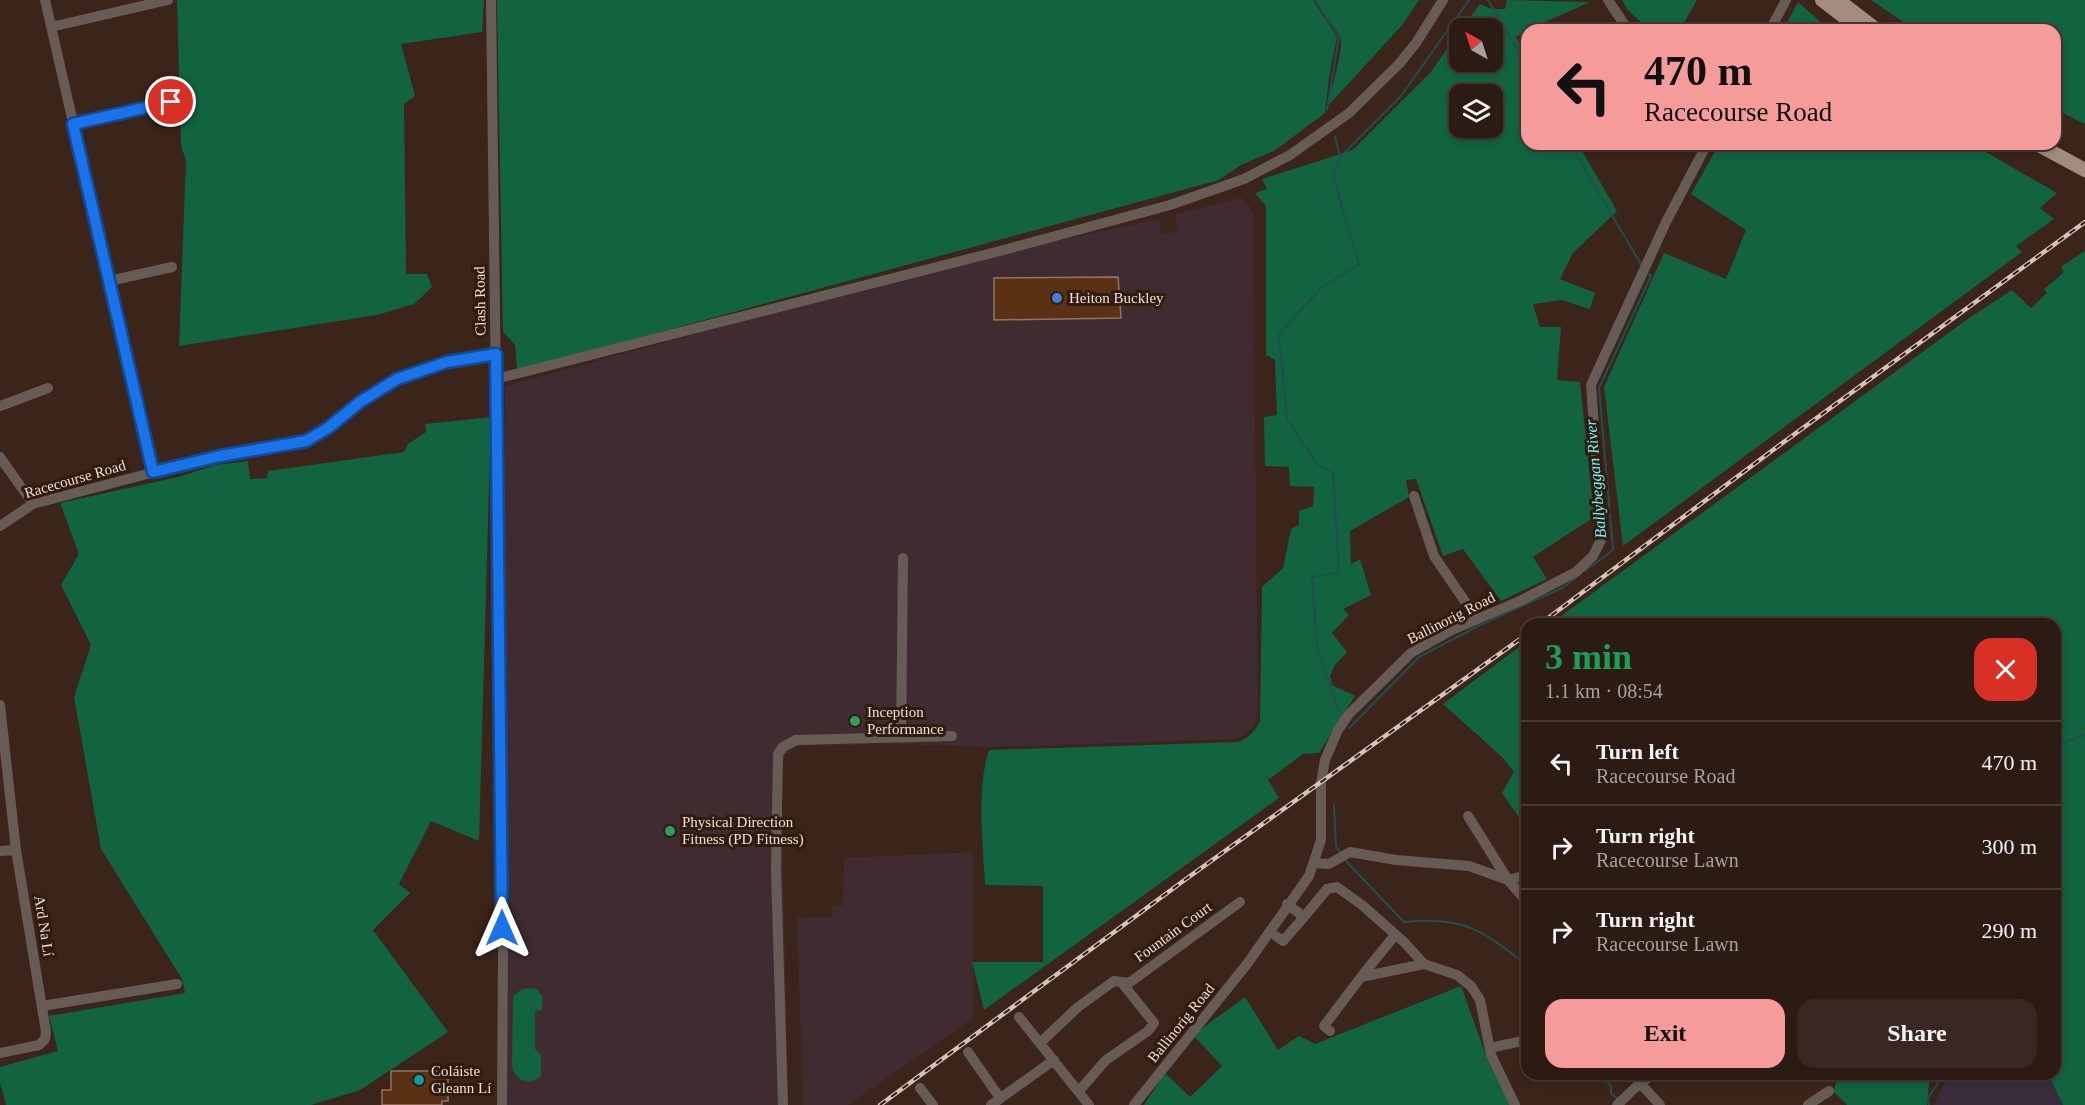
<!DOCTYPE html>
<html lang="en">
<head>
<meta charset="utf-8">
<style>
  body { margin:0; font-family:Georgia,serif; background:#382821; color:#f1f3f6; height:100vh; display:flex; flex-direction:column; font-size:22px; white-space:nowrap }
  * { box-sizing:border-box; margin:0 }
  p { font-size:20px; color:#a6a1a0 }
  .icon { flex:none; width:33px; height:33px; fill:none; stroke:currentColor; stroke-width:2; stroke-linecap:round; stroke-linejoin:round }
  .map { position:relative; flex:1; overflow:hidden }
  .sheet { position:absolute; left:1521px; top:618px; width:540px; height:462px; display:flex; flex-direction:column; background:#2c1b13; border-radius:18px; box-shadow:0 3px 9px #0003,0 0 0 2px #483933 }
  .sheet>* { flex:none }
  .banner { position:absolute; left:1521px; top:24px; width:540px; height:126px; border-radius:18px; box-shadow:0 3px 9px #0003,0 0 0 2px #483933; background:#f59b99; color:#111; overflow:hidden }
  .needle { width:39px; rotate:321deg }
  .controls { position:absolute; left:1449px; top:18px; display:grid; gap:12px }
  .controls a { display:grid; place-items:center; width:54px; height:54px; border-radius:12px; background:#2c1b13; box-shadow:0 3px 9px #0003,0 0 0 2px #483933; font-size:30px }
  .pin { position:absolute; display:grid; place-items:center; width:51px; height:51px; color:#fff; margin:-26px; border:3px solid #fff; border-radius:50%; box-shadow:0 2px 6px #0007 }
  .me { position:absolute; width:66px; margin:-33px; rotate:0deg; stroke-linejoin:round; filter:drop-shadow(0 0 4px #0008) }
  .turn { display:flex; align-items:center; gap:21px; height:126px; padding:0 24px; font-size:27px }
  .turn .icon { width:78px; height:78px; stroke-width:2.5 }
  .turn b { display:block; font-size:42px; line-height:51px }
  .round { display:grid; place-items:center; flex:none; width:63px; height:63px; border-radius:18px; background:#382821 }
  .overview { display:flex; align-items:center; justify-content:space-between; height:102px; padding:0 24px }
  h1 { font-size:36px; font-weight:600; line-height:45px; color:#1e9e55 }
  .action { display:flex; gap:12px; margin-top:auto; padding:12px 24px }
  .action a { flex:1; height:69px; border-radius:18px; background:#f59b99; color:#111; font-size:24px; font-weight:600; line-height:69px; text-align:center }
  .action a+a { background:#382821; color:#f1f3f6 }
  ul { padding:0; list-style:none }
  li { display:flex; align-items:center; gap:18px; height:84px; padding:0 24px; border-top:2px solid #483933 }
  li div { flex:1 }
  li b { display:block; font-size:22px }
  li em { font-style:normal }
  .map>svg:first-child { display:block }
  .commercial { fill:#3a2d3b }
  .industrial { fill:#402c30 }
  .green { fill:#126340; fill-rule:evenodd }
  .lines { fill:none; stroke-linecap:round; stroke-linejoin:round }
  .stream { stroke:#224e51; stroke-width:2 }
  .building { fill:#5a3213; stroke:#8f7564; stroke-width:1.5 }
  .minor { stroke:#675c55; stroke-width:10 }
  .major { stroke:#a48d7f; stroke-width:14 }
  .rail-casing { stroke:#d3c3bb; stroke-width:4.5 }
  .rail { stroke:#311b0f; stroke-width:2; stroke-dasharray:7; stroke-linecap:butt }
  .route-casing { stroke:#114b97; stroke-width:15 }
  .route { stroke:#1a73e8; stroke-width:10 }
  .shop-dot { fill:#3f7fe0; stroke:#311b0f; stroke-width:2 }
  .leisure-dot { fill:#2e9e5b; stroke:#311b0f; stroke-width:2 }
  .culture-dot { fill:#0f9aa8; stroke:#311b0f; stroke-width:2 }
  .labels { text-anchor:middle; stroke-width:6; stroke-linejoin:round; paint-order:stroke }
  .poi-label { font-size:15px; fill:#eedfd7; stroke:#311b0f; text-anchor:start }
  .street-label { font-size:15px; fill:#eedfd7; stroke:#311b0f }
  .water-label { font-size:16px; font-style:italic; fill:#6bf8ff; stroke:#311b0f }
</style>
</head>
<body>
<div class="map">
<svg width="2085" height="1105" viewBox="0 0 2085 1105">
  <rect width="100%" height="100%" fill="#3b2419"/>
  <path class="commercial" d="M1948 1074H2048L2063 1105H1934Z"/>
  <path class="industrial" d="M1241 198 1250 207 1253 215 1258 717 1254 727 1236 739 991 747 893 744 797 746 785 756 781 770 788 1105H505V386L941 267 1008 251 1159 219 1161 234 1177 232 1176 214Z
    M973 852V1018L848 1105H803L797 918 832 917V906H843L844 858Z"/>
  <path class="green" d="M177 0H484L482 32 401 44 415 96 404 104 406 274H427L432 287 414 304 377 315 179 346 186 160 181 146Z
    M497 0H1313L1337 37 1329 77 1325 113 1274 151 1241 165 1219 180 517 371 515 345 503 332Z
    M1316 0H1419L1403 24 1327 107C1330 93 1345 46 1340 36 1333 23 1322 14 1316 0Z
    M1507 0 1590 2 1527 30 1516 37 1527 56V144H1578L1617 211 1573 253 1560 279 1595 293 1590 309 1562 300 1533 304 1540 327H1561L1557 380 1580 382 1594 517 1533 557 1547 579 1501 601 1463 549 1443 556 1416 479 1406 480 1409 497 1350 531 1351 564 1360 559 1371 595 1343 609 1349 615 1332 633 1347 652 1335 665 1330 676 1332 685 1355 696 1319 753 1303 754 1268 780 1279 798 984 1010 972 962H1043V886L985 885C983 844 976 790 989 750L1238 742C1249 738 1255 731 1260 721L1262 587 1283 568 1291 529 1299 525V511L1313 506 1314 487 1290 486 1289 467 1265 466 1264 417 1277 415 1275 360 1266 355V206L1255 193 1267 189 1262 179 1353 150 1430 73 1459 32 1460 62H1492V28H1462L1480 4 1491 9H1505ZM1460 94H1492V128H1460Z
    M1622 0H1697L1680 30H1649L1628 10Z
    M1871 0H2085V124L2055 109V30H1915Z
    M1798 2 1830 30H1783Z
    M1719 144H1972L2057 193 2040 208 2054 219 2016 246 2022 252 1623 546 1604 387 1664 253 1726 279 1746 230 1691 194Z
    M2085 251V1105H2063L2048 1074H2055V624H1550L1969 318 2012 290 2031 308 2047 293 2044 289 2063 273 2062 266Z
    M491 417 479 841 431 821 399 884 410 893 373 930 448 1032 360 1090 311 1105H6L0 1083V1067L58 1051 49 1016 185 993 182 979 101 849 74 697 91 645 61 585 79 554 60 503 178 477 216 465 248 461 250 479 267 478 268 471 404 452 408 444 426 432 425 424Z
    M1527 641V829L1502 793 1514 772 1502 757 1443 704Z
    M1461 986 1488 1061 1510 1105H1144L1165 1073 1190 1097 1222 1066 1193 1035 1245 997 1278 1050 1299 1036 1315 1044Z
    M532 988 537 989 543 997 542 1010 535 1011V1049L541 1055V1076C529 1086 517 1082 512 1067L513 996 522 989Z
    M1837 1074H1935L1929 1083 1927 1105H1847L1834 1092Z"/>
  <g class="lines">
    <path class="stream" d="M1315 0 1339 37 1327 109
      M1488 0 1527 67
      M1335 137 1340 157 1333 176 1359 265 1322 287 1279 334 1287 419 1317 464 1333 473 1339 573 1312 577 1317 647 1339 711
      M1570 144 1642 266
      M1340 157 1401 96 1469 0
      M1585 571 1613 550 1599 388 1651 276 1649 274
      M1349 728 1419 657 1480 625 1562 588 1576 578
      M2055 749 2057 745 2085 735
      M2055 790V796
      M1334 805 1336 846 1341 854
      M1344 859 1404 922C1465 916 1481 930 1527 965
      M1601 1074 1611 1086V1093L1619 1100
      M1929 1105 1928 1098 1944 1074"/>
  </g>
  <path class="building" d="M1118 277 1121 318 994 320V278Z
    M391 1071H448V1101H442V1105H382V1090H391Z"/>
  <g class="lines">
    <path class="minor" d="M45 0 153 472
      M491 0 503 945 502 1105
      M1608 0 1628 30
      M51 27 168 0
      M1770 30 1786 0
      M73 124 171 102
      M109 281 172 267
      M496 379 996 252 1170 205 1244 179 1290 155 1349 113 1399 64 1416 43 1443 0
      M0 406 48 388
      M0 457 33 504
      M1414 496 1434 556 1477 619
      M0 526 33 504 189 463 306 441 328 428 360 402 397 379 447 362 496 354
      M0 705 16 850 46 1032 45 1039 39 1045 0 1053
      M901 738 903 558
      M1468 816 1508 880 1527 902
      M0 851 16 850
      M1314 863 1329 864 1350 852 1396 860 1469 866 1508 880 1527 875
      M1287 904 1304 917 1327 889 1337 887 1362 905 1404 942 1424 964 1457 975 1471 986 1480 1000 1491 1055 1515 1105
      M1276 936 1283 941 1304 917
      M1361 977 1395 935
      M42 1006 177 984
      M1019 1017 1089 1105
      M1330 1031 1324 1026 1361 977 1424 964
      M1040 1043 1078 1007 1114 981 1129 983 1240 902
      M1490 1048 1527 1040
      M968 1052 1000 1098
      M1632 1074 1660 1105
      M920 1088 933 1105
      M1079 1091 1106 1060 1148 1031 1154 1023 1122 983
      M783 1105 776 870 778 754 783 747 796 740 952 736
      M991 1105 1054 1060
      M1134 1105 1247 964 1309 876 1321 840V783L1325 760 1338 730 1349 714 1411 653 1452 630 1522 600 1576 572 1593 556 1602 538 1591 385 1666 222 1707 144
      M1617 1105 1639 1084 1654 1074
      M1808 1105 1829 1091"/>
    <path class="major" d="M1822 0 1861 30
      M1838 0 1877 30
      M2037 144 2085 170"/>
    <defs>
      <path id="rail" d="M1540 624 1777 447 2085 222
        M880 1105 1186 879 1527 634"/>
    </defs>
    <use href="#rail" class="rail-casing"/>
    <use href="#rail" class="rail"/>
  </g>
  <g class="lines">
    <defs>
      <path id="route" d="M171 102 73 124 153 472 220 456 306 441 328 428 360 402 397 379 447 362 496 354 502 928"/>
    </defs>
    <use href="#route" class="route-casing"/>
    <use href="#route" class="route"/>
  </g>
  <circle class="shop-dot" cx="1057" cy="298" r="6"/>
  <g class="leisure-dot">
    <circle cx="855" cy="721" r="6"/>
    <circle cx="670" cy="831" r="6"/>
  </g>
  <circle class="culture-dot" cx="419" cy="1080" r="6"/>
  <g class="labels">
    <g class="poi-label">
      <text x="1069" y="303">Heiton Buckley</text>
      <text x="867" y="717">Inception<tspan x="867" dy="17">Performance</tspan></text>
      <text x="682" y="827">Physical Direction<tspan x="682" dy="17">Fitness (PD Fitness)</tspan></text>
      <text x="431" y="1076">Coláiste<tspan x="431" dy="17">Gleann Lí</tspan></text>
    </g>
    <g class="street-label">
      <text transform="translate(480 301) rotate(-91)" y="5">Clash Road</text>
      <text transform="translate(75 479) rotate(-16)" y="5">Racecourse Road</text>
      <text transform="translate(1451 618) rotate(-27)" y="5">Ballinorig Road</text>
      <text transform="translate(44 926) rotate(81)" y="5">Ard Na Lí</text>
      <text transform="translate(1173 932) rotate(-36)" y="5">Fountain Court</text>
      <text transform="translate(1181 1023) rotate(-51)" y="5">Ballinorig Road</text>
    </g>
    <g class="water-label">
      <text transform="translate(1595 479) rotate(-95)" y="6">Ballybeggan River</text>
    </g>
  </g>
</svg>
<div class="controls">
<a><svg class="needle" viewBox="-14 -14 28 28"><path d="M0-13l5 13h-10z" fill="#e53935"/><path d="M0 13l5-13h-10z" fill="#a6a1a0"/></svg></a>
<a><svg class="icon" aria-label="layers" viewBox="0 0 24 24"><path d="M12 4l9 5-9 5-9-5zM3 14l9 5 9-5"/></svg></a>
</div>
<div class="pin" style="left:171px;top:102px;background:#d93025"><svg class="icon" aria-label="arrive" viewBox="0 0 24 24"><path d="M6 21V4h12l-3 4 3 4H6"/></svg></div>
<svg class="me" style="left:502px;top:928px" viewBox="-20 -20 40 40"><path d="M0-17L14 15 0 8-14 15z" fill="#1a73e8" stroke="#fff" stroke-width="4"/></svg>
<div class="banner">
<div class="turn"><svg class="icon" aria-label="left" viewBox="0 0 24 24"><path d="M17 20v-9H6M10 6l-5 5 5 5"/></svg><div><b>470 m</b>Racecourse Road</div></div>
</div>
<section class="sheet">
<div class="overview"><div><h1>3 min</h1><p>1.1 km · 08:54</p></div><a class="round" style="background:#d93025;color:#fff"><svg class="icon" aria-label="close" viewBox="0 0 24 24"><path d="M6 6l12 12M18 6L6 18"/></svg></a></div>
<ul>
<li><svg class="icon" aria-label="left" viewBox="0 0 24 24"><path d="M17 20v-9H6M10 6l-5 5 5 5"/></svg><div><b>Turn left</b><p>Racecourse Road</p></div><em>470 m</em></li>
<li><svg class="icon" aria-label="right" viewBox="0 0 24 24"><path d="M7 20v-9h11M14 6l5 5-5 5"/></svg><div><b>Turn right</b><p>Racecourse Lawn</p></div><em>300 m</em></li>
<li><svg class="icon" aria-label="right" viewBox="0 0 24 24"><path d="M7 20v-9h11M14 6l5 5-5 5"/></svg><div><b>Turn right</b><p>Racecourse Lawn</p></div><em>290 m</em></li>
</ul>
<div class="action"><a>Exit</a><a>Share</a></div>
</section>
</div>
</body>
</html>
